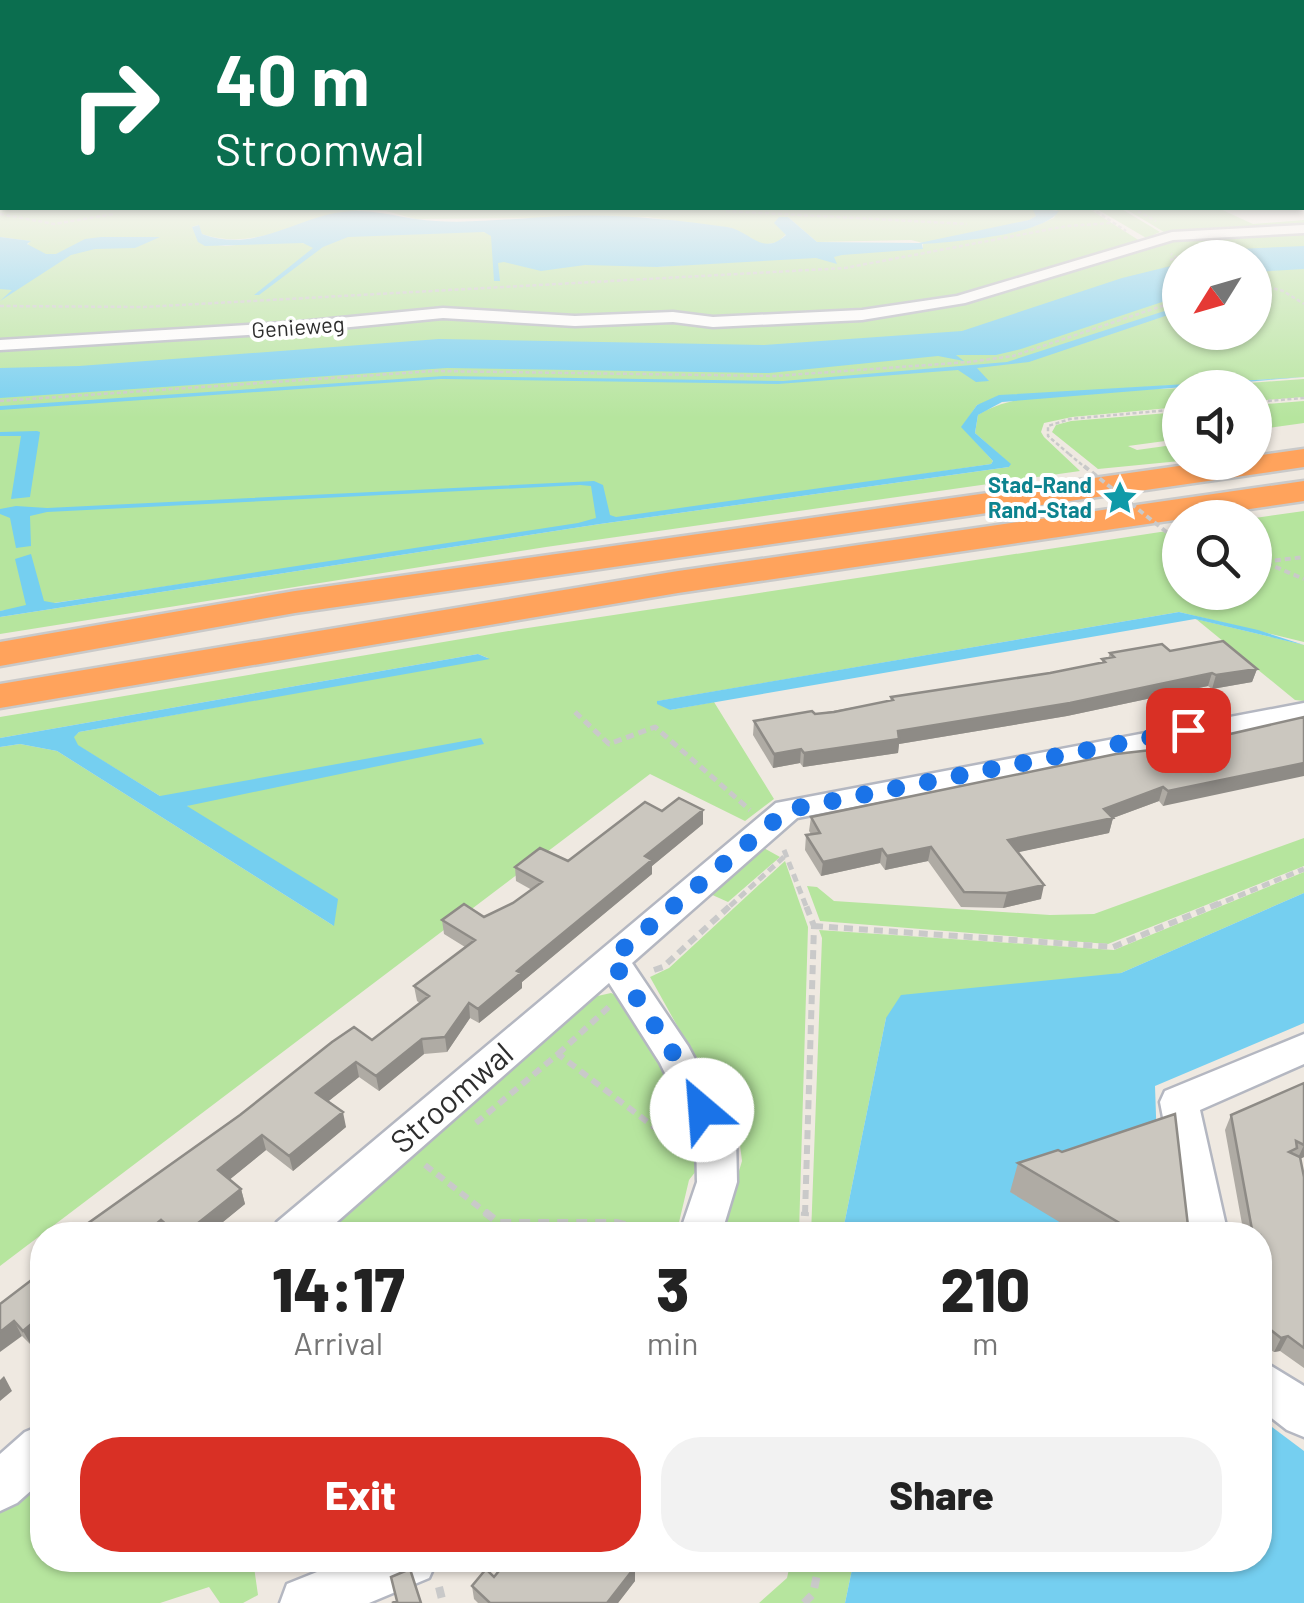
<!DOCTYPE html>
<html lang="en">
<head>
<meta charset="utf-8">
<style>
  body { margin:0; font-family:Barlow,sans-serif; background:#f2f2f2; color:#222; height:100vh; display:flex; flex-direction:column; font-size:38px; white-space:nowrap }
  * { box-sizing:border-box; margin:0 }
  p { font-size:32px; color:#767676 }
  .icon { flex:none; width:55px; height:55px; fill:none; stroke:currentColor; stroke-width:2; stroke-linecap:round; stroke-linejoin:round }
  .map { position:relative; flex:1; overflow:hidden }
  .side { position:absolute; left:30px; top:1222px; width:1242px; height:350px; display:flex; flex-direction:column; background:#fff; border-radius:40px; box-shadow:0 2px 8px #0004 }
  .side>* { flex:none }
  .guide { position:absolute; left:0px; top:0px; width:1305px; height:210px; box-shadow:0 2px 8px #0004; background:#0b6e4f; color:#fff; overflow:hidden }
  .needle { width:65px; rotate:233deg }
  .tools { position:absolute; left:1162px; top:240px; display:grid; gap:20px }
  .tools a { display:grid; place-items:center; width:110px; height:110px; border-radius:50%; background:#fff; box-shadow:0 2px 8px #0004; font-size:50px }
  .pin { position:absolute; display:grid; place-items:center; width:85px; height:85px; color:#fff; margin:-42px; border-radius:20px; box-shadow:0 5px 15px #0006 }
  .me { position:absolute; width:110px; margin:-55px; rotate:333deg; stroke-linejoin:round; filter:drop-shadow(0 0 8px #0008) }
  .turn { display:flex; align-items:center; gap:35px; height:210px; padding:0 50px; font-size:45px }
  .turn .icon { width:130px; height:130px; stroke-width:2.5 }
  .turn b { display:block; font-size:70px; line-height:85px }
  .eta { display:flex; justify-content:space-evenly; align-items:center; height:170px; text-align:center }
  .eta b { font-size:60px; font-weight:800; line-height:70px }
  .primary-button { display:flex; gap:20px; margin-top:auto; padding:20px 50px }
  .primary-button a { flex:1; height:115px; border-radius:40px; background:#d93025; color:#fff; font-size:40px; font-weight:800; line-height:115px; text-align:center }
  .primary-button a+a { background:#f2f2f2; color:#222 }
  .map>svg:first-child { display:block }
  .green { fill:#b6e59e; fill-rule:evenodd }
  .water { fill:#75cff0 }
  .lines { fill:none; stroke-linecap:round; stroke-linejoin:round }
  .minor-casing { stroke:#b4b7c1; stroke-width:5 }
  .highway-casing { stroke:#c9c9c9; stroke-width:5 }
  .path-far4 { stroke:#c9c9c9; stroke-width:2.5; stroke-dasharray:4 2.5; stroke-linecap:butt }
  .path-far3 { stroke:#c9c9c9; stroke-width:4; stroke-dasharray:6 4; stroke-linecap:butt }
  .path-far2 { stroke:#c9c9c9; stroke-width:5; stroke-dasharray:8 5; stroke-linecap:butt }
  .path-far1 { stroke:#c9c9c9; stroke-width:6; stroke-dasharray:9 6; stroke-linecap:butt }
  .path { stroke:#c9c9c9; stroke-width:8; stroke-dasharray:11 8; stroke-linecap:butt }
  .minor { fill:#fff; fill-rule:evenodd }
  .highway { fill:#ffa35c; fill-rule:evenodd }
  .path-bridge-far1 { stroke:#c9c9c9; stroke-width:2.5; stroke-dasharray:4 2.5; stroke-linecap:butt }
  .path-bridge { stroke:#c9c9c9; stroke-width:4; stroke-dasharray:6 4; stroke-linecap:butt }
  .wall { fill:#afaba4 }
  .shaded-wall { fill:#8e8b86 }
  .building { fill:#cbc7bf; stroke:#8e8b86; stroke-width:2.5 }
  .route { stroke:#1a73e8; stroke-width:18; stroke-dasharray:0 32.4 }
  .labels { text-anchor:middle; stroke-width:8; stroke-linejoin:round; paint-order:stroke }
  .far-street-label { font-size:22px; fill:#2e2e2e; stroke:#fff }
  .far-culture-label { font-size:22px; font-weight:bold; fill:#0d838f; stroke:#fff; text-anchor:end }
  .near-street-label { font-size:32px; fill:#2e2e2e; stroke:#fff }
</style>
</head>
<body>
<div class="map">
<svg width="1304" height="1603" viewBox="0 0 1304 1603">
  <rect width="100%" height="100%" fill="#efe9e1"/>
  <path class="green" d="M0 194 2 208H1032L1036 211V216L1029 220 938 242 1035 226 1054 218 1058 208H1088L1140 241 953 300 842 315 733 321 672 313 587 319 448 311 289 327 0 344V240L27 246 30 241 0 237ZM359 210 386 211 415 219 647 217 731 228 763 245 778 242 786 234 775 223 780 217H788L817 242 911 240 923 243V248L657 267 614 260 540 259 522 236 471 231 344 236 321 245 281 241 225 246 200 243 192 227 198 225 202 234C256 253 306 216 359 210Z
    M1095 208H1120L1160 232 1151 236 1164 232 1124 208H1218L1253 224 1304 220V227L1148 239Z
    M1304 231V377L1019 395 977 405 962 427 993 461 991 464 0 611V348L447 316 574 323 896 313 1164 240ZM1180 258H1255V332H1180Z
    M1304 379V397L1255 401V388H1182Z
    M1180 388V407L1072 417 1044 423 1041 432 1044 437 1080 471 546 547 0 634V617L600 524 1009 467 1010 464 975 433 978 415C1020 387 1127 391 1180 388Z
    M1304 401V423L1255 430V405Z
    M1180 412V439L1128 446 1137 450 1180 444V461L1098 469 1052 432 1056 425 1071 421Z
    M1304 511V642L1179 612 658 701 670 710 714 702 774 799 745 821 650 774 0 1266V747L20 744 57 751 334 926 186 807 192 803 160 796 77 745 73 737 79 732 488 658 478 654 0 738V717L521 629 1180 529V592H1255V518Z
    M1196 619 1304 645V701L1295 700Z
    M1304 838V866L1108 944 820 921 807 886 817 887 834 901 1050 915 1094 914Z
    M762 847 780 857 728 902 708 893Z
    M785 861 808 927 799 1233C773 1229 748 1235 720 1235L742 1161 739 1137 650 977 669 968Z
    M1304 872V893L1121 973 886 1018 842 1235H811L822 938 819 930 1114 950Z
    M611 993 625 999 680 1106 703 1162 689 1180 676 1235H316L593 997Z
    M42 1474V1560H253L258 1595 243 1603H220L209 1587 160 1603H0V1511Z
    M791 1560H854L845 1603H759L787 1578Z"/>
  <path class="water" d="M1032 208 1059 211C1044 235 951 242 922 244L923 249 842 255 834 257 837 264 816 258 657 267 585 265 541 271 504 262 498 263 500 281H494L491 236 484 232 348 237 323 247 259 295H254L313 248 303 243 205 246 198 242 192 227 199 225 202 234C249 251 284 226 326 215 359 206 385 214 416 219 463 226 521 217 568 216 623 214 674 220 727 227 751 231 762 257 786 235L774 223 779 217H788L817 242 919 243 1029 220 1036 216Z
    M0 237 31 241 27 244 46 254H56L85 239 101 237H160L135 248 95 249 71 255 0 301 12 290 0 289Z
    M1304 246V269L1255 272V258L1196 257 1214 250Z
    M1171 266 1180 268V296L1021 349 996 355H956L964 361 938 356 769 373 447 368 0 398V368L79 366 439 339 764 345 962 331 1122 278Z
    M1180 306V311L1029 362 977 368 989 381 976 382 958 370 778 384 441 379 0 410V406L444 376 783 381 1007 362Z
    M1304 377 1002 402 978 415 975 433 1011 464 1009 467 600 524 0 617V611L26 605 15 559 31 554 44 601 55 603 578 523 596 518 591 486 580 485 47 512 30 516 31 546 16 548 10 518 0 514V509L16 506 47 508 594 481 603 485 610 515 616 517 991 464 993 461 961 427 977 405 999 395Z
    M37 431 40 432 30 497 11 499 21 436H0V432Z
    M1179 612 1258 630 1304 645 1195 619 670 710 657 704V701Z
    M478 654 490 659 79 732 74 737 78 745 160 796 481 738 484 744 187 806 338 899 334 926 57 751 20 744 0 747V738Z
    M1304 893V1023L1155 1086 1157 1145 1011 1192 1087 1235H842L886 1018 901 995 1121 973Z
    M1260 1418 1304 1451V1603H845L854 1560H1260Z"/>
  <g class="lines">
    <defs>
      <path id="minor" d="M1304 225V233L1173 240 965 303 862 320 713 327 673 322 575 326 443 318 299 332 0 350V340L299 322 443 308 575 316 673 312 713 317 862 310 957 296 1172 232Z
        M1304 703V719L797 818 632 963 688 1046 736 1136 737 1182 721 1235H679L697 1182 696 1136 660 1063 609 983 322 1235H271L277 1222 776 803Z
        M1304 1034V1064L1200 1110 1228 1235H1186L1160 1102 1165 1091Z
        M1260 1359 1304 1386V1437L1287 1430 1260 1409Z
        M42 1425V1481L17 1503 0 1511V1454L25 1432Z
        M347 1560H437L429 1578 369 1603H280L287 1584Z"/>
      <path id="highway" d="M1304 449V467L295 613 0 666V642L295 591 1207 462H1255V456Z
        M1304 481V501L678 593 0 708V684L678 571Z"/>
    </defs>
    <use href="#minor" class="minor-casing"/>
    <use href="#highway" class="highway-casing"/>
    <path class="path-far4" d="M1091 208 1126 231
      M1132 208 1156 221
      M726 211 967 224
      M0 214 54 224 114 214
      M1170 260 1177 258 1171 254
      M1255 283 1283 291 1304 304
      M0 306 144 307 845 268 1067 226 1112 223
      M0 401 434 371 775 376 969 362 1013 356 1180 300
      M1255 402 1304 398
      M1069 454 1048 436V426L1070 419 1180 409"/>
    <path class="path-far3" d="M1255 563 1304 557
      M1266 563 1304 579"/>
    <path class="path-far2" d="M575 712 609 744 655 727 750 810
      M784 850 806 906
      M730 906 786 855
      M1214 906 1304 869"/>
    <path class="path-far1" d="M814 926 1113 947 1220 903
      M654 970 663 967 733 903
      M558 1054 611 1005
      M476 1123 558 1054 683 1149
      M425 1165 488 1214
      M805 1214 814 926 805 903"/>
    <path class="path" d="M485 1212 499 1223H617L661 1235
      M804 1235 805 1212
      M439 1587 443 1603
      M804 1603 813 1594 820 1560"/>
    <use href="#minor" class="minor"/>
    <use href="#highway" class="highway"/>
    <path class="path-bridge-far1" d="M1069 454 1087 469"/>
    <path class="path-bridge" d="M1084 466 1179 542"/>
  </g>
  <path class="wall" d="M1170 651 1257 669 1252 682 1212 689 1208 686 1067 716 899 744 898 753 803 767 800 763 773 768 753 735 754 721 815 714 890 701 891 697 1050 673 1102 663V659L1108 658 1110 653Z
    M1304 717 1163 806 1159 801 1113 818 1109 833 1018 852 1041 899 1003 908 961 907 928 861 885 870 880 863 821 876 805 850 806 835 811 834 809 831 811 817 1169 748Z
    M662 811 703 824 652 866V874L522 982V988L479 1023 470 1018 447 1052 424 1054 379 1091 359 1077 328 1101 346 1127 293 1171 266 1150 230 1179 241 1189 245 1204 207 1235H90L91 1234 87 1224 372 1040 420 1003 417 1001 414 986 465 947 444 934 442 920 484 917 513 903 532 890 516 881 515 867 568 861Z
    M1304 1083V1157L1300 1159 1304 1177V1368L1280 1351 1274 1352 1260 1343V1235H1244L1225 1130 1231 1115Z
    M1062 1152 1188 1226 1193 1235H1081L1010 1192 1018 1163Z
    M42 1272 31 1345 22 1336 0 1304Z
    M635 1567V1581L618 1603H478L474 1599 472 1586 494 1577Z"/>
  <path class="shaded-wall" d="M1257 669 1252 682 1212 689 1216 675Z
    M1212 673 1208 686 1067 716 899 744 898 753 803 767 804 753 898 731Z
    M801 749 800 763 773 768 774 754Z
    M1304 763V776L1163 806 1168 791Z
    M1163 787 1159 801 1113 818 1109 833 1005 855 1008 840 1104 809Z
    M703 810V824L652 866V874L522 982V988L479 1023 478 1009 517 971 645 856Z
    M931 847 928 861 885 870 887 856Z
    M882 849 880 863 821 876 823 862Z
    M1044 885 1041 899 1003 908 1007 893Z
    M469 1003 470 1018 447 1052 445 1037Z
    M422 1039 424 1054 379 1091 376 1076Z
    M356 1062 359 1077 320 1108 316 1093Z
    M343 1112 346 1127 293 1171 289 1156Z
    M262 1135 266 1150 223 1185 218 1170Z
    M1304 1145V1157L1297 1160Z
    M241 1189 245 1204 207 1235H183Z
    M161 1220 166 1235H143Z
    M42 1315V1336L31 1345 23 1331Z
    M14 1321 22 1336 0 1352V1332Z
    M1288 1336 1280 1351 1274 1352 1281 1338Z
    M4 1376 12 1391 0 1401V1380Z
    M635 1567V1581L618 1603H607Z"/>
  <path class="building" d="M1223 641 1257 669 1216 675 1212 673 1070 703 898 731 899 739 804 753 801 749 774 754 754 721 812 711 815 714 834 712 893 700 891 697 1050 673 1105 662 1102 659 1114 657 1110 653 1162 644 1170 651Z
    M1304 717V763L1168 791 1163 787 1104 809 1113 818 1008 840 1044 885 1007 893 964 892 931 847 887 856 882 849 823 862 806 835 820 833 811 817 1116 754 1169 748Z
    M679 798 703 810 645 856 652 860 517 971 521 973 478 1009 469 1003 445 1037 422 1039 376 1076 356 1062 316 1093 343 1112 289 1156 262 1135 218 1170 241 1189 183 1235H178L161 1220 143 1235H90L94 1231 87 1224 240 1115 332 1042 354 1027 372 1040 429 996 414 986 475 940 442 920 464 904 484 917 513 903 542 882 515 867 540 848 568 861 645 802 662 811Z
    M1304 1083V1145L1296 1141 1297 1148 1289 1152 1300 1157 1304 1177V1348L1288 1336 1281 1338 1267 1327 1261 1309 1267 1307 1260 1271V1235H1253L1231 1115Z
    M1175 1114 1188 1226 1192 1229 1193 1235H1140L1018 1163 1058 1150 1062 1152Z
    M42 1272V1315L23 1331 14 1321 0 1332V1304Z
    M508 1560H627L635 1567 607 1603H490L472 1586 486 1569 494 1577Z
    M410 1569 421 1603H392L397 1601 391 1577Z"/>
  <linearGradient id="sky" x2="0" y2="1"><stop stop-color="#7abfeb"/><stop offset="0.46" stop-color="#f8f5f2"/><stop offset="1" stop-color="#f8f5f2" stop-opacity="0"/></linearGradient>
  <rect width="1304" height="418" fill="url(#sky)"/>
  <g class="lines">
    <path class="route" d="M702 1110 675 1056 611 959 787 810 1188 730"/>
  </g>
  <defs>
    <symbol id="sight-bare" viewBox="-9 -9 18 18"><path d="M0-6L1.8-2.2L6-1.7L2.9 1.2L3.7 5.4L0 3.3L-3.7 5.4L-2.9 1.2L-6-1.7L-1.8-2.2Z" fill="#0f9aa8" stroke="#fff" stroke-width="2.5" paint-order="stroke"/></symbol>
  </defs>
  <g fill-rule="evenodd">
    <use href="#sight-bare" x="1095" y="473" width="50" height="50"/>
  </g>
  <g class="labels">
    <g class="far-street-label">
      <text transform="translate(298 327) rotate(-4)" y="8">Genieweg</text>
    </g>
    <g class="far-culture-label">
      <text x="1092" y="493">Stad-Rand<tspan x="1092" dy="25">Rand-Stad</tspan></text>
    </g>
    <g class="near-street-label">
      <text transform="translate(452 1098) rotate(-41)" y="11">Stroomwal</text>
    </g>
  </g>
</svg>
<div class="tools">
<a><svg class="needle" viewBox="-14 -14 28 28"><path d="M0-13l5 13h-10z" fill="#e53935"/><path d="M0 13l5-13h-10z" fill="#767676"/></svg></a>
<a><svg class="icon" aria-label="sound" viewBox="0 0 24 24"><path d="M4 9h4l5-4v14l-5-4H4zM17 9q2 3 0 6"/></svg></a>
<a><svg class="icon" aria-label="search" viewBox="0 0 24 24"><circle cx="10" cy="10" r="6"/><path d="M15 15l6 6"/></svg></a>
</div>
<div class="pin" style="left:1188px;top:730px;background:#d93025"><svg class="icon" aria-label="arrive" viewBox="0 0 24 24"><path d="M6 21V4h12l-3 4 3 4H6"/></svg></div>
<svg class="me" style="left:702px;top:1110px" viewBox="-20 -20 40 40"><circle r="19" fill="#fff"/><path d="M0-13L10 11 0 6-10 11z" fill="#1a73e8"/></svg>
<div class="guide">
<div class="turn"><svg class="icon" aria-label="right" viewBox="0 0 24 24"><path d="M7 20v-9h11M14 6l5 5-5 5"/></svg><div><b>40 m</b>Stroomwal</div></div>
</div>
<section class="side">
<div class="eta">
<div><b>14:17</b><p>Arrival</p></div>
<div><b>3</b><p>min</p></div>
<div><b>210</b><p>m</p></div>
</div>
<div class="primary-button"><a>Exit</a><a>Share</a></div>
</section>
</div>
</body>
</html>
